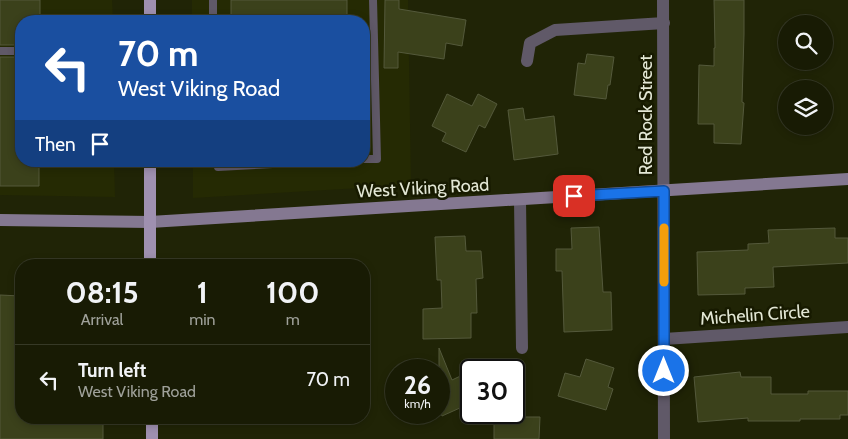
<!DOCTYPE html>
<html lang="en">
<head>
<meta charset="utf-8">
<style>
  body { margin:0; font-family:Cabin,sans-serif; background:#21240e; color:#f1f3f6; height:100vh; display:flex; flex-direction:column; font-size:19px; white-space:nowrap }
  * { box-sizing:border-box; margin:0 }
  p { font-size:16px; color:#9fa19a }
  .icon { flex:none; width:28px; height:28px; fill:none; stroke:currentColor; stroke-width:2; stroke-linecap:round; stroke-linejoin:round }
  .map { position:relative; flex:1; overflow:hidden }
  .side { position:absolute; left:15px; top:259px; width:355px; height:165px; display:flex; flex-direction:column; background:#181b04; border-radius:20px; box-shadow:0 2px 8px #0003,0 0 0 1px #363926 }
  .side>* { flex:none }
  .top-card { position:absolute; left:15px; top:15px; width:355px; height:152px; border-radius:20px; box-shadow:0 2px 8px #0003,0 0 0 1px #363926; background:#1a4fa0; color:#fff; overflow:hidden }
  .tools { position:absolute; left:778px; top:15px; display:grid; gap:10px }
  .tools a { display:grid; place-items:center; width:55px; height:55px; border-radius:50%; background:#181b04; box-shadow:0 2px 8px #0003,0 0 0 1px #363926; font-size:25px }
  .speed { position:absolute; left:385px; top:359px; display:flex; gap:10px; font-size:25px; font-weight:700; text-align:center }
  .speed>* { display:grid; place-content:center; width:65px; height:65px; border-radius:50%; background:#181b04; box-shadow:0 2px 8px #0003,0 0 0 1px #363926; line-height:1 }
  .speed small { font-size:12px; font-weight:400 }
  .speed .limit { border:2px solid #111; border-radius:8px; background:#fff; color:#111 }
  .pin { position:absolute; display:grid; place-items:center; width:42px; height:42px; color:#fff; margin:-21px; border-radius:10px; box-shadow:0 2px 8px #0006 }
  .me { position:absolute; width:55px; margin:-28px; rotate:0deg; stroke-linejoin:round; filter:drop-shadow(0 0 4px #0008) }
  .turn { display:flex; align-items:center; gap:18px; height:105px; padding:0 20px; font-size:22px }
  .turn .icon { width:65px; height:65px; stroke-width:2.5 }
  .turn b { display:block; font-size:35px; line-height:42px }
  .then { display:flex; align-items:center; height:48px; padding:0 20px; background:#0003; gap:10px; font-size:19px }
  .eta { display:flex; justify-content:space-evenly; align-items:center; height:85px; text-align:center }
  .eta b { font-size:30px; font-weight:800; line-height:35px }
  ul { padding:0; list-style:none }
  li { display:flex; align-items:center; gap:15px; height:70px; padding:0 20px; border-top:1px solid #363926 }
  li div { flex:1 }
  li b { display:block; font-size:19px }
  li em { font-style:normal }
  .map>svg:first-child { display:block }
  .built { fill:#252a03 }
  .building { fill:#3b411b; stroke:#54593b }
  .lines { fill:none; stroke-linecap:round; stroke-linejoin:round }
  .lane { stroke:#605968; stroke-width:8 }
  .street { stroke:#605968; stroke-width:12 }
  .secondary { stroke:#847891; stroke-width:12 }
  .primary { stroke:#9f90b0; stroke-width:12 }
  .route-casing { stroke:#114b97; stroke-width:12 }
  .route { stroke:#1a73e8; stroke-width:9 }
  .slow { stroke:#f59e0b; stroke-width:9 }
  .labels { text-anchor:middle; stroke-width:5; stroke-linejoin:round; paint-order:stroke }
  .street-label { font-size:18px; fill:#e3e7d5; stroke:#171a00 }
</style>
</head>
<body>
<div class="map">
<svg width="848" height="439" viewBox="0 0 848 439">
  <rect width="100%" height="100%" fill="#202406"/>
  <path class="built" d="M0 0H112L113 21H21V161H114L115 197 0 195Z
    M192 0H408L411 185 193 198V161H364V21H192Z"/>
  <path class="building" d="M0 0H40V21H21V45H0Z
    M231 0H347V21H231Z
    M385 0H399V9L466 20 462 46 446 43 444 59 398 52V68H384Z
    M714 0H744V34L742 102 744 103 741 144 714 143V124H698L699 65 714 66V48H715Z
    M587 54 614 57 610 85H608L606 99 574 95 578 63 585 64Z
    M0 57H21V161H39V186H0Z
    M447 94 472 106 478 94 497 104 485 128 479 125 466 152 442 141 446 133 432 126Z
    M523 108 525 120 554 116 558 154 514 160 508 110Z
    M599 227 603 292H611L612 330 564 332 562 271H556V249H572L571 228Z
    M835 228V238H848V263L773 267 774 287 745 288V294L698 295 697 252 748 250V244L769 243 768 230Z
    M465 236 466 251H481L483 278 476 279 477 313H471V338L423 339V309L442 308 441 280H437L435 237Z
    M0 295 21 296V418H103V439H0Z
    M439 348 452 380 471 371V403L442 416 439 408Z
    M586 359 614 368 608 387 613 389 606 410 558 396 565 373 580 377Z
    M740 372 741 377H771V394H808V391H848V415H840V419H800V421H748V418L698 422 694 377Z
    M494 412H516V417H540L539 439H494Z"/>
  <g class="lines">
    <path class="lane" d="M213 0V21
      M0 51H21
      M364 159H377L373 0
      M218 161V167L329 161"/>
    <path class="street" d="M663 0 664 439
      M527 61 530 43 555 30 664 23
      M520 200 522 348
      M664 339 848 327"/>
    <path class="secondary" d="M0 220 150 222 848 179"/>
    <path class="primary" d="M150 0V21
      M150 161V265
      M152 418V439"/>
  </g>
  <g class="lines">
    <defs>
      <path id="route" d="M574 196 664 191V371"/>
    </defs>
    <use href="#route" class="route-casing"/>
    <use href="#route" class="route"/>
    <path class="slow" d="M664 228V282"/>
  </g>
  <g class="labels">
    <g class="street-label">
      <text transform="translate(646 115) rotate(-90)" y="6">Red Rock Street</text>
      <text transform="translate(423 188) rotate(-3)" y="6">West Viking Road</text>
      <text transform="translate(755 315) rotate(-4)" y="6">Michelin Circle</text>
    </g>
  </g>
</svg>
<div class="tools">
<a><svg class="icon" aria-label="search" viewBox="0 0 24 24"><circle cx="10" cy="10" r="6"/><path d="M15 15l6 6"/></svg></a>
<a><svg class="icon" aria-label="layers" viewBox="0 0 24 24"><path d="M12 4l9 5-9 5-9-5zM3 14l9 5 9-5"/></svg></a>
</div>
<div class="speed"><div>26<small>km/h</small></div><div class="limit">30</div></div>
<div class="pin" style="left:574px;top:196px;background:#d93025"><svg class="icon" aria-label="arrive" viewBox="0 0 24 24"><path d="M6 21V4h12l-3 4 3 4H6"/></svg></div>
<svg class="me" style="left:664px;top:371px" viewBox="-20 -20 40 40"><circle r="17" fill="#1a73e8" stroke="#fff" stroke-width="3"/><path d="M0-11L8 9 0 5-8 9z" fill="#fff"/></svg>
<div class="top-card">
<div class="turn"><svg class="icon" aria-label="left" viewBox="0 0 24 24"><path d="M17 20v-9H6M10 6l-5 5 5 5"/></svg><div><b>70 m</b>West Viking Road</div></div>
<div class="then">Then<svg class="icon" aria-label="arrive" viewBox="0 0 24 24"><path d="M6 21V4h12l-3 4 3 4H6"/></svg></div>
</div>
<section class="side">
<div class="eta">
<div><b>08:15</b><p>Arrival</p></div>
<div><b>1</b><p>min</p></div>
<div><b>100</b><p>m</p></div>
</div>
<ul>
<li><svg class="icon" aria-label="left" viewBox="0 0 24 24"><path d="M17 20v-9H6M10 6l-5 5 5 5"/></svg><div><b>Turn left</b><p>West Viking Road</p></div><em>70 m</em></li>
</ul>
</section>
</div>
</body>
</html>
